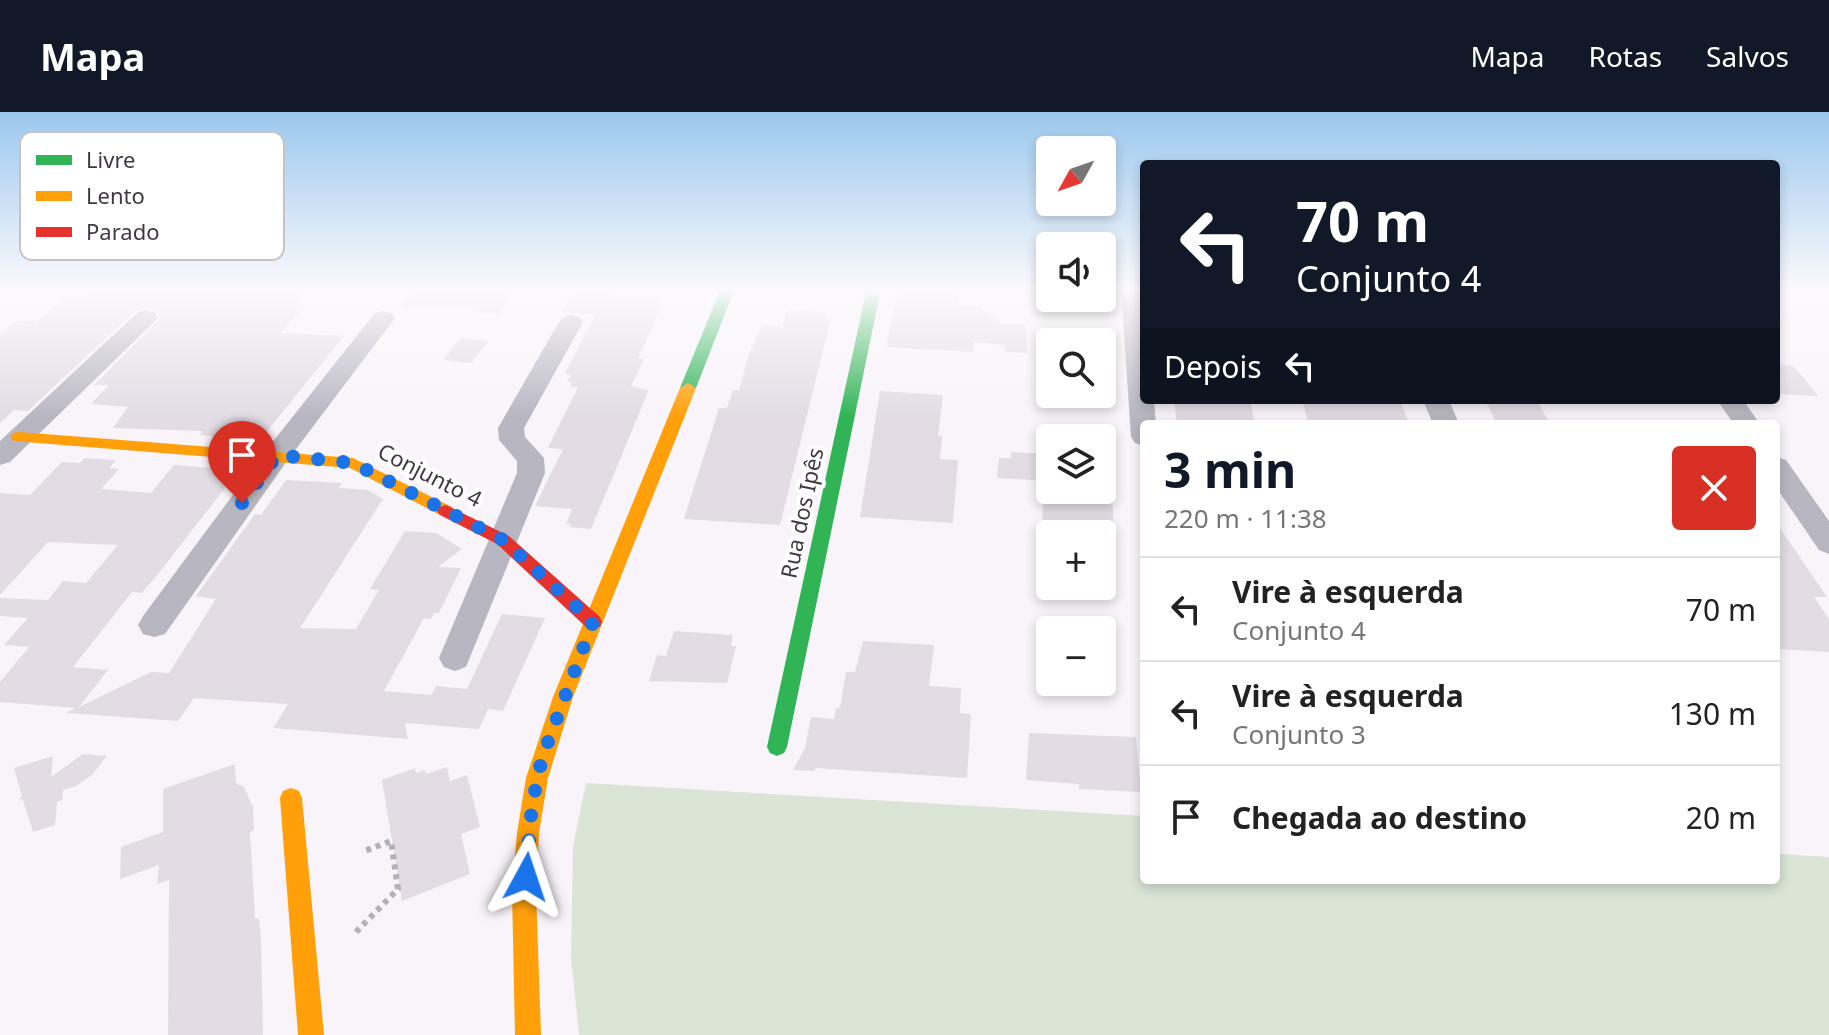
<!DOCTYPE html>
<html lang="pt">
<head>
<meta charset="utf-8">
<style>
  body { margin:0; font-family:"Noto Sans",sans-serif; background:#f6f6f6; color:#222; height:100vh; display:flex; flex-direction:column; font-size:30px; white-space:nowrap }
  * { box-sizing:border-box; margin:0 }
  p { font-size:26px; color:#767676 }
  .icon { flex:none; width:44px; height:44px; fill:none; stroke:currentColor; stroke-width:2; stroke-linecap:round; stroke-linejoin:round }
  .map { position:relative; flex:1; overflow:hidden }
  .drawer { position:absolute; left:1140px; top:308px; width:640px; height:464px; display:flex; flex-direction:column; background:#fff; border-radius:8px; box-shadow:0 4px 12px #0003 }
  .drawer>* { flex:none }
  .guide { position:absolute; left:1140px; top:48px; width:640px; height:244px; border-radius:8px; box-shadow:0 4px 12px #0003; background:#111827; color:#fff; overflow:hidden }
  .needle { width:52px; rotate:230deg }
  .buttons { position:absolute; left:1036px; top:24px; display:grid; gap:16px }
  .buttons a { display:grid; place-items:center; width:80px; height:80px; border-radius:8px; background:#fff; box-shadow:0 4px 12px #0003; font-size:40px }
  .pin { position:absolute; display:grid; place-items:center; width:68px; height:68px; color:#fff; margin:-82px -34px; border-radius:50% 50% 50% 0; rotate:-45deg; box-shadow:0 0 8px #0007 }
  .pin .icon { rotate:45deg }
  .me { position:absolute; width:88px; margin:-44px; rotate:5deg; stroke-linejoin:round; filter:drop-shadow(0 0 6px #0008) }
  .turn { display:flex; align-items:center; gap:28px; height:168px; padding:0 24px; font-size:36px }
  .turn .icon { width:104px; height:104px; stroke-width:2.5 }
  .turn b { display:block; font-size:56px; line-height:68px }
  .then { display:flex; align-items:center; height:76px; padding:0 24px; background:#0003; gap:16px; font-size:30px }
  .round { display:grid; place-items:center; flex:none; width:84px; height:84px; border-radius:8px; background:#f6f6f6 }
  .headline { display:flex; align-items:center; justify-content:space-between; height:136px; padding:0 24px }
  h1 { font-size:48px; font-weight:700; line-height:60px; color:#111827 }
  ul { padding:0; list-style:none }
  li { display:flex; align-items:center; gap:24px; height:104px; padding:0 24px; border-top:2px solid #e0e0e0 }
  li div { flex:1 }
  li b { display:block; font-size:30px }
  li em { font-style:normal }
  header { display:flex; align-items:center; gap:48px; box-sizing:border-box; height:112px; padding:0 40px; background:#111827; color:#fff }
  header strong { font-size:38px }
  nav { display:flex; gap:44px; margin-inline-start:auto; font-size:28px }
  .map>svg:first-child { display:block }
  .green { fill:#dae5d6 }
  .building { fill:#e3dce5 }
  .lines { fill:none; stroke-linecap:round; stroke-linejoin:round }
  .path { stroke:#b2b0b9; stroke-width:6; stroke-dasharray:5 5; stroke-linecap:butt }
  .street { fill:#b8b6c1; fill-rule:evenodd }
  .fast { fill:#30b455; fill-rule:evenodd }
  .slow { fill:#ff9f0a; fill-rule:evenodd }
  .jam { fill:#e5322d; fill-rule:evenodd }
  .route { stroke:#1a73e8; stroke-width:14; stroke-dasharray:0 25.2 }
  .labels { text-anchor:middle; stroke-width:8; stroke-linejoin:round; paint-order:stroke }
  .street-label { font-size:22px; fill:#413844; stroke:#fff }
  .key { fill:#fff; stroke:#c6c3c7; stroke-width:2 }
  .key-label { font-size:22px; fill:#413844 }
</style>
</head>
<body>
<header>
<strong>Mapa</strong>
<nav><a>Mapa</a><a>Rotas</a><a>Salvos</a></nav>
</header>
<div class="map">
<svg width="1829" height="923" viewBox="0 0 1829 923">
  <rect width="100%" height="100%" fill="#f9f4fa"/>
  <path class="green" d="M586 671 1144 704V768H1776V742L1829 745V923H579L571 845 573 735Z"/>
  <path class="building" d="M94 176H310L296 192 305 193 281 221 344 224 260 328 200 323 202 319 113 316 128 295 91 292 109 273H94L160 207 156 198 147 195 136 198 28 299 14 298 0 311V223L16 209 37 210 67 183 85 184Z
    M409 176H516L499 202 474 200 477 196H401L409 184Z
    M899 176H958L957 193 982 194V198L1003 212H1026L1027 241 1005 240V233L974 230 973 240 886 235Z
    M586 179 659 186 655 193H662L638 247H644L631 274 648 278 646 285 591 417 569 415 570 412H566L572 397 535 394 563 337 548 336 578 275H570L572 270H567L571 263 565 261 596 202 561 201 572 180Z
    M787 198 825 200 826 206H831L780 413 684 407 719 296H727L733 278H739L748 245 762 213 782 215Z
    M461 226 489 229 471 251 443 248Z
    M1776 253 1794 254 1818 284 1776 282Z
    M880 279 943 283 938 324H942L940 347 958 348 953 411 860 405Z
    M1174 288H1250L1255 312H1177Z
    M1302 288H1400L1409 312 1308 310Z
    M1485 288H1537L1550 312H1497Z
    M1011 340 1050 342V369L997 366 999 346H1011Z
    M84 346 116 348 109 356 119 357 101 377 151 381 174 353 239 358 158 462 142 481 132 480 73 555 108 558 79 595 151 560 169 561 216 487 196 484 255 402 261 403 286 368 342 371 339 376 368 378 383 387 300 516 356 517 379 478 370 477 405 419 436 421 462 437 438 455 461 456 439 501H434L431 507 424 506 384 579 431 583 436 574 467 577 502 502 545 506 503 599 488 597 479 617 405 611 408 627 273 616 288 592 194 586 178 609 66 601 76 596 0 590V570L29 535 4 533 28 506 0 504V486L48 488 63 469 86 471 118 433 48 430 0 483V381L30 383 62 350 80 351Z
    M1042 378H1112L1114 421 1043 417Z
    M1776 410 1827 485H1814L1829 507V540L1776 537Z
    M674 519 733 523 731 534H736L727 571 649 569 657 543 666 544Z
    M863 529 934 533 929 574 961 576 960 601 971 602 967 666 815 656V659L793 658 805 636 811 605 834 607 836 596H840L846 560H855Z
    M1029 621 1136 625 1141 680 1079 677V672L1026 668Z
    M83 642 107 644 91 664 76 674 63 678 62 688 57 690 55 713 33 720 23 688 19 687 22 684 14 656 53 644 51 665Z
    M235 652 236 671 244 675 253 695 254 718 250 720 255 806 259 807 261 825 263 923H168L169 768 157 772 159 753 120 767 121 735 163 720V677Z
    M447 655 450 669 467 663 480 715 461 722 470 762 402 789 382 668 415 656 416 661 425 658 426 662Z"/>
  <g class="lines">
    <path class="path" d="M356 820 398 777 391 729 362 740"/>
    <path class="street" d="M1121 176H1143L1144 288H1154L1156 312H1144V334L1135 331 1131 325Z
      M146 198 154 200 158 205 154 210 10 350 0 353V329L138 200Z
      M383 199 391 201 395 206 287 349 165 522 154 525 143 522 138 513 143 504 267 337 375 201Z
      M571 203 579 205 583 210 524 316 525 325 544 346 545 361 466 555 455 559 444 555 439 546 517 361V349L499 328 498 316 559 210 563 205Z
      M1423 288H1449L1459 312H1433Z
      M1717 288H1743L1760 312H1734Z
      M1776 345 1786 348 1829 409V442L1819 438 1776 375Z"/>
    <path class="fast" d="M721 176H735L696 276 693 279H683L680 276Z
      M867 176H881L787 635 784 641 777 644 770 641 767 635Z"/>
    <path class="slow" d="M688 271 696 276 573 585 548 666 539 721 536 779 541 923H515L512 779 517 721 526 666 553 585 680 276Z
      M19 320 353 346 452 395 455 399 452 403H440L350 356 13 329 11 325 13 321Z
      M291 676 299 679 302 686 324 923H298L280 686 283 679Z"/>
    <path class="jam" d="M446 393 509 424 600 505 602 510 600 515H586L497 432 440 403 437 399 440 395Z"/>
  </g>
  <linearGradient id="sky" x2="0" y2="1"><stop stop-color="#9bc8ee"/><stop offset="0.58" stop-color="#fcfafd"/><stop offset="1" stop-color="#fcfafd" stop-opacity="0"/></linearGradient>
  <rect width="1829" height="306" fill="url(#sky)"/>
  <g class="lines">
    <path class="route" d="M242 391 277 343 353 351 503 428 593 510 542 646 532 693 526 765"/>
  </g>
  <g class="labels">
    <g class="street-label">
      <text transform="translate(430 363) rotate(27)" y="8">Conjunto 4</text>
      <text transform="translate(802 401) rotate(-78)" y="8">Rua dos Ipês</text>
    </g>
  </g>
  <rect x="20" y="20" width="264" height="128" rx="12" class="key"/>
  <rect x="36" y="43" width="36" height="10" fill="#30b455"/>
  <rect x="36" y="79" width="36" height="10" fill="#ff9f0a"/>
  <rect x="36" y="115" width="36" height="10" fill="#e5322d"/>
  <g class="key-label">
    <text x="86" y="56">Livre</text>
    <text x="86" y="92">Lento</text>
    <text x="86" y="128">Parado</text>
  </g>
</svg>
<div class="buttons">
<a><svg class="needle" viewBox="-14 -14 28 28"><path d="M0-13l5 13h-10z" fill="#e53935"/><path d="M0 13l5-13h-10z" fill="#767676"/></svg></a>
<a><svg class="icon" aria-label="sound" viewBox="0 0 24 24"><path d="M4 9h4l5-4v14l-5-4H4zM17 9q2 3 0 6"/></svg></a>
<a><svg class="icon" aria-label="search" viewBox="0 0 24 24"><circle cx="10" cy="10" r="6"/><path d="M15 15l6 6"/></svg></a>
<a><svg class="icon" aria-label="layers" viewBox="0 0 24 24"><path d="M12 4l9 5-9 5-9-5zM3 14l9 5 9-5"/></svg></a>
<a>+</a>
<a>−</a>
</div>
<div class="pin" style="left:242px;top:391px;background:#d93025"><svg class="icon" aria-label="arrive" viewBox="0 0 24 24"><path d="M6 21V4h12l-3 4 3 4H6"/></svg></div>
<svg class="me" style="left:526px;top:765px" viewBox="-20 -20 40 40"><path d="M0-17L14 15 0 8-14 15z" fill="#1a73e8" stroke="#fff" stroke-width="4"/></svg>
<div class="guide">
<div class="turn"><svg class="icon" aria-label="left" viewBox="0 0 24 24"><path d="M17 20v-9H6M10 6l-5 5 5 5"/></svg><div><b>70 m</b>Conjunto 4</div></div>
<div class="then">Depois<svg class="icon" aria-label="left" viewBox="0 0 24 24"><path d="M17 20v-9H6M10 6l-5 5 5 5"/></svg></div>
</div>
<section class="drawer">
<div class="headline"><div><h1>3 min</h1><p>220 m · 11:38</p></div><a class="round" style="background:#d93025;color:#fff"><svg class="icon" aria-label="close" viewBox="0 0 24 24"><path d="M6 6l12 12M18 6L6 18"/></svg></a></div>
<ul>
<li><svg class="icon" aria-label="left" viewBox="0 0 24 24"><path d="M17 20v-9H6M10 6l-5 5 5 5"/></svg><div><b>Vire à esquerda</b><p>Conjunto 4</p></div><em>70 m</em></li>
<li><svg class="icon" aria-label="left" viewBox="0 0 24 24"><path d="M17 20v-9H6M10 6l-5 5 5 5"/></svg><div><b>Vire à esquerda</b><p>Conjunto 3</p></div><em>130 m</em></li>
<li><svg class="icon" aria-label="arrive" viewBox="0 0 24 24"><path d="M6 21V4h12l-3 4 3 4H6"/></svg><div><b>Chegada ao destino</b></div><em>20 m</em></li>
</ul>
</section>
</div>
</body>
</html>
